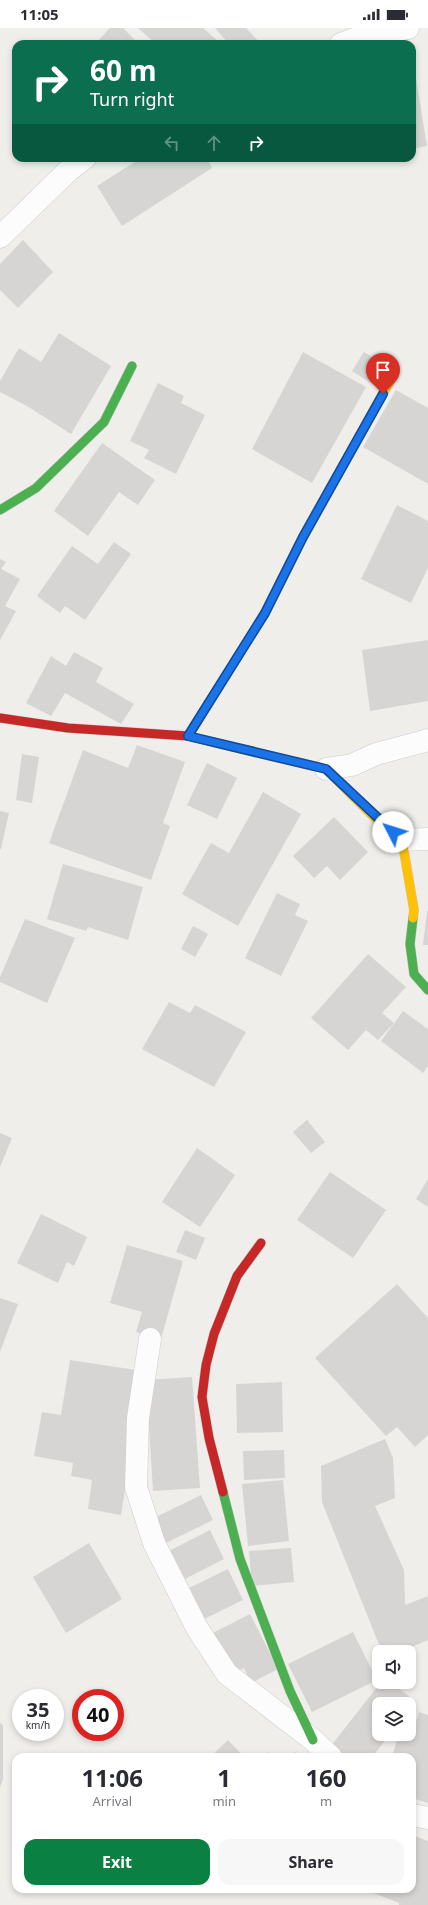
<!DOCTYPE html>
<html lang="en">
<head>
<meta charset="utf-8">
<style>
  body { margin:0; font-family:"Noto Sans",sans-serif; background:#f7f7f7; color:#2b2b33; height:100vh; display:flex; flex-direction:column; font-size:15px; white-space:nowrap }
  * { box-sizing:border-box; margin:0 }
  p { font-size:13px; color:#7c7c81 }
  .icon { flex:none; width:22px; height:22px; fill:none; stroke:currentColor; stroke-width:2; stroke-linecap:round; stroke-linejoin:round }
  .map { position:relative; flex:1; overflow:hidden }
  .sheet { position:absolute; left:12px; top:1725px; width:404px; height:140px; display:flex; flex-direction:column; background:#fff; border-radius:12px; box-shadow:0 2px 6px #0003 }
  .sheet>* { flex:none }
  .hud { position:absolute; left:12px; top:12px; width:404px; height:122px; border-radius:12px; box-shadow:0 2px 6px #0003; background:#0b6e4f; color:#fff; overflow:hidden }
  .buttons { position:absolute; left:372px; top:1617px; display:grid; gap:8px }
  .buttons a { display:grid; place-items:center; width:44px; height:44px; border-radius:8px; background:#fff; box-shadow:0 2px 6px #0003; font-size:20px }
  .speed { position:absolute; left:12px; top:1661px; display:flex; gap:8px; font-size:20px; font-weight:700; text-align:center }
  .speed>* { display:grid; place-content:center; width:52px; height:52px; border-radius:50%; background:#fff; box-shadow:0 2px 6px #0003; line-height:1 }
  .speed small { font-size:10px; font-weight:400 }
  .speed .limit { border:6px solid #d22; background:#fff; color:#111 }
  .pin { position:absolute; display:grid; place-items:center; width:34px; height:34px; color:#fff; margin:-41px -17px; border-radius:50% 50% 50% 0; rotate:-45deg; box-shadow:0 0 4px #0007 }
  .pin .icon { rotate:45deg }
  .me { position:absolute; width:44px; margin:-22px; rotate:310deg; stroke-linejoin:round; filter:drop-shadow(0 0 3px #0008) }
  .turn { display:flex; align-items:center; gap:14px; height:84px; padding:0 12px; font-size:18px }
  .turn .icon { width:52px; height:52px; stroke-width:2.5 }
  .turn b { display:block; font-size:28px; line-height:34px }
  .lanes { display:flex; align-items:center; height:38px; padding:0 12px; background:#0003; justify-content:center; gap:20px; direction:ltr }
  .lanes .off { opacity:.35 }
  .eta { display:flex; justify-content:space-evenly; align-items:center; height:68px; text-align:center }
  .eta b { font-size:24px; font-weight:700; line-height:28px }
  .primary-button { display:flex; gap:8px; margin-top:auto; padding:8px 12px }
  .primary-button a { flex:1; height:46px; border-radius:12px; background:#0b8043; color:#fff; font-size:16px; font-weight:700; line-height:46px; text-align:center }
  .primary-button a+a { background:#f7f7f7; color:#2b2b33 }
  .status { display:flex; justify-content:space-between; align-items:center; height:28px; padding:0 20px; background:#fff; direction:ltr }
  .status svg { height:11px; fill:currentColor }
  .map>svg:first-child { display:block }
  .building { fill:#d6d5d3 }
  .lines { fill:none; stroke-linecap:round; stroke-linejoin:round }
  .street-casing { stroke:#cbcccc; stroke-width:23 }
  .fast-casing { stroke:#cacacb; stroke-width:10 }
  .slow-casing { stroke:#cacacb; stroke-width:10 }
  .jam-casing { stroke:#cacacb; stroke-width:10 }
  .street { stroke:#fdfcfc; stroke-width:22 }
  .fast { stroke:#4caf50; stroke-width:9 }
  .slow { stroke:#ffc107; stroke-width:9 }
  .jam { stroke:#c62828; stroke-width:9 }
  .route-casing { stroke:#114b97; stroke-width:10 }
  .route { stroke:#1a73e8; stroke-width:7 }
</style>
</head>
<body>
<div class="status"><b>11:05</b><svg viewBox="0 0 49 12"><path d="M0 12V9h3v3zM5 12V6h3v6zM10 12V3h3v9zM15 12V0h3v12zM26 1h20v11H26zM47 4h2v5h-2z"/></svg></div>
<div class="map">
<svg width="428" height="1877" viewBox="0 0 428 1877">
  <rect width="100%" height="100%" fill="#efeeea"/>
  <path class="building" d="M110 0H123L139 16H95Z
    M138 0H203L219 14 217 16H156Z
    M215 0H246L261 16H229Z
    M416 50 427 118 412 121V51Z
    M141 130H207L212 140 122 198 97 158Z
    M23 212 53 244 18 280 0 262V236Z
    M59 305 111 338 71 406 27 378 0 364V353L19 320 41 334Z
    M303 324 366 359 312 455 252 421Z
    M364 324 383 336 372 356 352 343Z
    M158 355 184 368 181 375 205 387 176 446 144 430 149 422 130 413Z
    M396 362 428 380V456L363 419Z
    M102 415 155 452 138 477 119 464 88 508 54 483Z
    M397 477 428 493V540L411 575 361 551Z
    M114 514 131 526 85 592 65 578 60 585 37 568 72 518 98 536Z
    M0 531 6 534 1 541 20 551 5 578 16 583 0 612Z
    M428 612V673L370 683 362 622Z
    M74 624 103 640 96 654 134 676 121 696 65 665 51 688 26 675 51 628 66 638Z
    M137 717 185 734 163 795 170 798 151 852 49 815 83 722 128 740Z
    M22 726 39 729 32 775 16 772Z
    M207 735 237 750 217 791 187 777Z
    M263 764 301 786 238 898 182 866 211 815 229 825Z
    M0 783 9 785 1 821H0Z
    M334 789 368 824 340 852 327 838 314 850 293 828Z
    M63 836 143 859 128 912 88 899 86 903 47 891Z
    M277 865 300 876 295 887 308 893 281 948 245 930Z
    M427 883H428V917H423Z
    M25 891 75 910 47 975 0 954V949Z
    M193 898 208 906 195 929 181 921Z
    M368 926 406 959 382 985 394 995 378 1012 366 1002 348 1022 311 990Z
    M169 974 190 985 195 977 246 1004 214 1059 142 1021Z
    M403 983 428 1001V1038L423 1045 381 1013Z
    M307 1092 325 1114 311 1125 293 1104Z
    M0 1105 12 1110 0 1139Z
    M197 1120 235 1147 200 1199 162 1174Z
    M330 1144 386 1182 353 1230 297 1192Z
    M428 1151V1179L416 1171Z
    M41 1186 87 1209 74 1238 67 1234 58 1255 17 1235Z
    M185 1202 205 1210 196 1232 176 1224Z
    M127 1217 183 1233 161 1311 136 1304 142 1284 110 1275Z
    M397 1256 428 1290V1407L415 1419 397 1399 386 1408 315 1330Z
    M0 1270 18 1276 0 1324Z
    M70 1332 136 1342 126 1399 135 1400 121 1487 88 1481 92 1452 71 1448 73 1435 34 1428 42 1384 61 1387Z
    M192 1349 200 1460 153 1463 146 1352Z
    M282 1354 283 1404 237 1405 236 1356Z
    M385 1411 393 1430 395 1470 375 1478 404 1542 405 1577 428 1568V1612L400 1624H382L322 1474 321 1438Z
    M284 1422 285 1450 244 1452 243 1423Z
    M283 1452 289 1513 248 1518 242 1456Z
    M201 1467 213 1492 166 1515 154 1490Z
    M210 1502 224 1531 177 1555 163 1526Z
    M89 1515 122 1571 66 1605 33 1549Z
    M291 1520 294 1554 252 1558 249 1523Z
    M228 1541 243 1572 198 1594 183 1563Z
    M250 1586 278 1641 251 1655 244 1640 236 1644 222 1618 216 1621 209 1607Z
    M353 1604 377 1652 312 1684 288 1636Z
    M381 1654H391L416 1674 409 1682V1676H379V1706H390L372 1729H342L330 1719Z
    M419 1684 428 1687V1775L412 1770V1729H392L397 1712 411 1711Z
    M0 1695 3 1697V1751L0 1759Z
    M228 1712 244 1729H210Z
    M268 1724 275 1729H264Z
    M295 1724 301 1729H291Z
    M412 1807 428 1813V1877H399V1875L371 1864 372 1861H412Z"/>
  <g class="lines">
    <defs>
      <path id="street" d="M341 16 357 10 408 0
        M0 209 69 142 85 130
        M326 741 352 737 376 726 428 712
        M402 812 428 811
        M150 1311 138 1390 136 1459 154 1515 197 1600 227 1646 313 1712 331 1729
        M412 1787 428 1790"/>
      <path id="fast" d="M0 482 36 460 104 394 132 338
        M188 708 265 585 282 551
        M413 890 410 916 414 946 428 962
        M223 1464 240 1531 290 1663 313 1712"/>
      <path id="slow" d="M282 551 303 509 390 353
        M233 719 326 741 373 788 402 812 414 882 413 890"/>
      <path id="jam" d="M0 690 68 700 188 708 233 719
        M223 1464 209 1410 202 1369 206 1337 214 1306 237 1248 261 1215"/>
    </defs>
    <use href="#street" class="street-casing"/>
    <use href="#fast" class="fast-casing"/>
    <use href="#slow" class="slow-casing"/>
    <use href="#jam" class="jam-casing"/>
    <use href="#street" class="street"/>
    <use href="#fast" class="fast"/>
    <use href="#slow" class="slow"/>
    <use href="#jam" class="jam"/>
  </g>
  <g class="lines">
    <defs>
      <path id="route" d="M383 366 303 509 265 585 188 708 326 741 393 804"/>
    </defs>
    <use href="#route" class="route-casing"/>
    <use href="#route" class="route"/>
  </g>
</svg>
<div class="buttons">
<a><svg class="icon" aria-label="sound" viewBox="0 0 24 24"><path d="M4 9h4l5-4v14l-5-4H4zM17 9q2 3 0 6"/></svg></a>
<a><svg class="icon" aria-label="layers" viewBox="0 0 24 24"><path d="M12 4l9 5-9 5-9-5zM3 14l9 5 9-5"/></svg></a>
</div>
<div class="speed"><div>35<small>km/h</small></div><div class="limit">40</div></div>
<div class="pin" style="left:383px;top:366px;background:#d93025"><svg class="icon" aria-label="arrive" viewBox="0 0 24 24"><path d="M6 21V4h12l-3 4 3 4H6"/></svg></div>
<svg class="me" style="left:393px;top:804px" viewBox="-20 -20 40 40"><circle r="19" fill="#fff"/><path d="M0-13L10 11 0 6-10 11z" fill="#1a73e8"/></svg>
<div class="hud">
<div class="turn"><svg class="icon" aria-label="right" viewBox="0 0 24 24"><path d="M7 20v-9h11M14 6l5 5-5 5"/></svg><div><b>60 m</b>Turn right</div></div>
<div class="lanes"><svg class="icon off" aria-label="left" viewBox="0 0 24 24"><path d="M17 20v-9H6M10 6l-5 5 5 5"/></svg><svg class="icon off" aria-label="ahead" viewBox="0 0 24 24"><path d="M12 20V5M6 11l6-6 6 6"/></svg><svg class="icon" aria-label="right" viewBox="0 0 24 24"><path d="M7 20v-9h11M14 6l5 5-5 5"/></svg></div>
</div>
<section class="sheet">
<div class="eta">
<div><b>11:06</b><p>Arrival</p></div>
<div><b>1</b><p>min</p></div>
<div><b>160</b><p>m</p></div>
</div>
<div class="primary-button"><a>Exit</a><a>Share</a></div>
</section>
</div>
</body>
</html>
